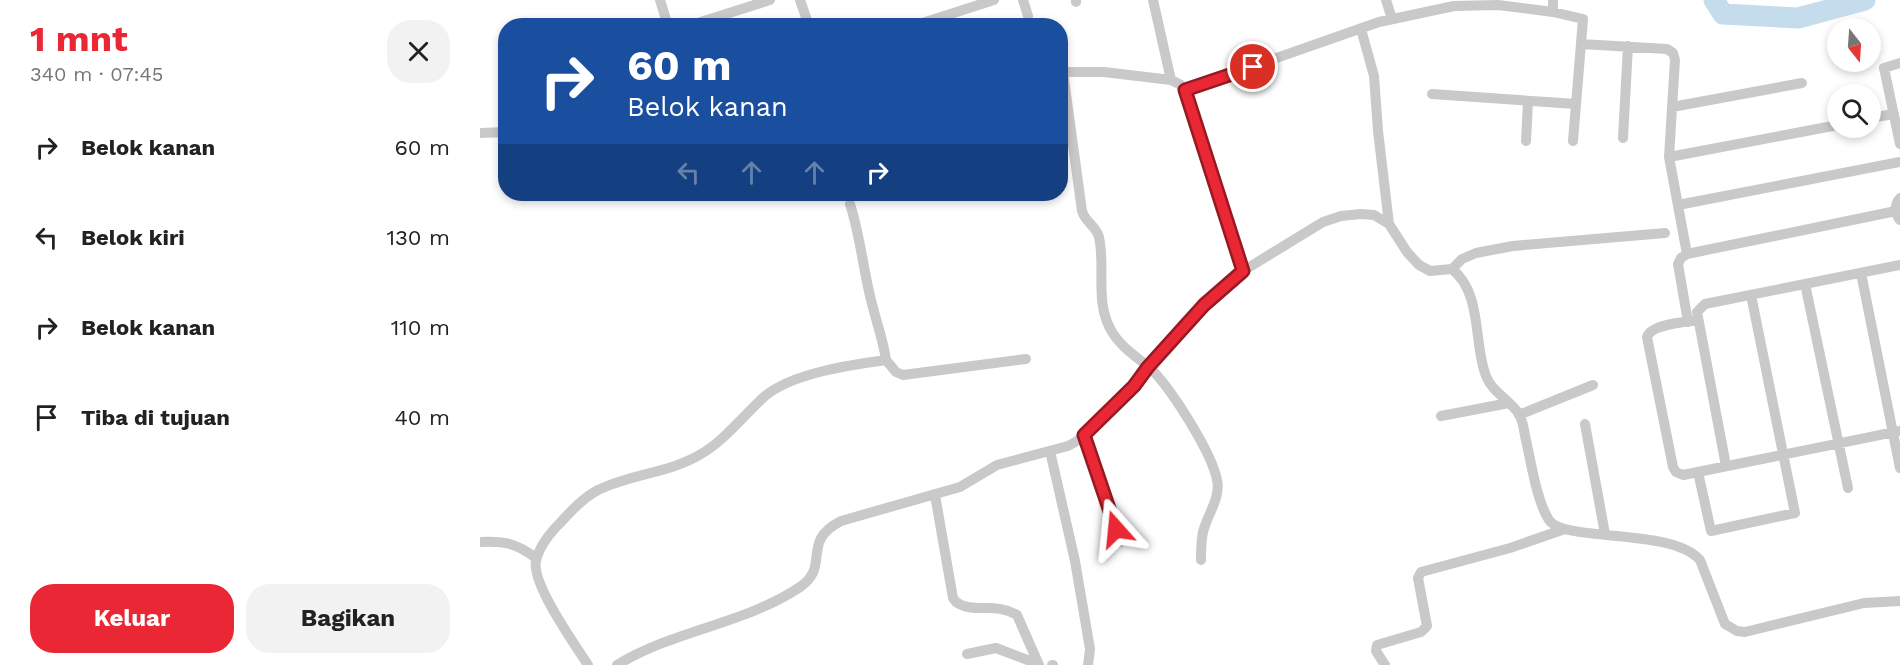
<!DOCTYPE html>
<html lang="id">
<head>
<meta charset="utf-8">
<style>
  body { margin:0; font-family:"Work Sans",sans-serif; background:#f2f2f2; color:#222; height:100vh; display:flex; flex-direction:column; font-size:22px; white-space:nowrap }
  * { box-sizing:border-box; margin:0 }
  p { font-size:20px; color:#767676 }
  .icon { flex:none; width:33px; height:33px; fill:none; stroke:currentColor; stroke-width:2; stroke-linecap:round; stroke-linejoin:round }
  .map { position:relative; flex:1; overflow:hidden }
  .details { display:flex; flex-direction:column; background:#fff; width:480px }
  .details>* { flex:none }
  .banner { position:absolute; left:18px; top:18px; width:570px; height:183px; border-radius:24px; box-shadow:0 3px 9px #0003; background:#1a4fa0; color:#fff; overflow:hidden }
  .needle { width:39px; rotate:163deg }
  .buttons { position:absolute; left:1347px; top:18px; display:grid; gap:12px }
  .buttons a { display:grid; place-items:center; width:54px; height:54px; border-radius:50%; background:#fff; box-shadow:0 3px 9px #0003; font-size:30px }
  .pin { position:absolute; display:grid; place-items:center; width:51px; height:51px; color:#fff; margin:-26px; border:3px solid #fff; border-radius:50%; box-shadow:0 2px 6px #0007 }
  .me { position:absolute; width:66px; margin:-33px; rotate:342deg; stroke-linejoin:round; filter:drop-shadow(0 0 4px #0008) }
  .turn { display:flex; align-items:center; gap:21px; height:126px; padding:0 30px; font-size:27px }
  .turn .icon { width:78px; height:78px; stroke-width:2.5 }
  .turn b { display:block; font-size:42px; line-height:51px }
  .lanes { display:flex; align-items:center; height:57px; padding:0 30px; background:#0003; justify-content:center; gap:30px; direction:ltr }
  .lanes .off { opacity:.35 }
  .round { display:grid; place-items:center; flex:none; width:63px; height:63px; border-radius:24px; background:#f2f2f2 }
  .headline { display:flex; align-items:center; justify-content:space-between; height:102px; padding:0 30px }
  h1 { font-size:36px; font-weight:700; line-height:45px; color:#ea2734 }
  .action { display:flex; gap:12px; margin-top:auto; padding:12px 30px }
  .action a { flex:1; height:69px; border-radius:24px; background:#ea2734; color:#fff; font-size:24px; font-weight:700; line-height:69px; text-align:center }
  .action a+a { background:#f2f2f2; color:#222 }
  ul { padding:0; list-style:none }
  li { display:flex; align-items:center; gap:18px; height:90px; padding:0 30px }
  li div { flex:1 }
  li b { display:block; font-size:22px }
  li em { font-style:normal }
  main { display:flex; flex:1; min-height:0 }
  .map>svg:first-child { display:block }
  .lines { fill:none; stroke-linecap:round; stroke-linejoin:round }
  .river { stroke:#c4dcec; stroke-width:21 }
  .minor { stroke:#c9c9c9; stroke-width:10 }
  .route-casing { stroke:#981922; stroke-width:15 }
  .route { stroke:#ea2734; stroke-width:10 }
</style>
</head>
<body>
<main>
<section class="details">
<div class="headline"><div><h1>1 mnt</h1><p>340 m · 07:45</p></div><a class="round"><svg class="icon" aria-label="close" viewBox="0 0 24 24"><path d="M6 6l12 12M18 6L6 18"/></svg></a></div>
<ul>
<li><svg class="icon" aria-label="right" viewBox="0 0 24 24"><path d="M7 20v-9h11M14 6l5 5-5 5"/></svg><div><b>Belok kanan</b></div><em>60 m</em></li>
<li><svg class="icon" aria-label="left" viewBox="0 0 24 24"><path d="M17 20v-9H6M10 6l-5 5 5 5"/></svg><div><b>Belok kiri</b></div><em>130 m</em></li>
<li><svg class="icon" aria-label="right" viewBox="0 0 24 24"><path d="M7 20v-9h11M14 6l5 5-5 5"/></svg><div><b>Belok kanan</b></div><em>110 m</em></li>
<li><svg class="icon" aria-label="arrive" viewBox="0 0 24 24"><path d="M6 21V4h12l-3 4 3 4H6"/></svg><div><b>Tiba di tujuan</b></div><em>40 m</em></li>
</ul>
<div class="action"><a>Keluar</a><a>Bagikan</a></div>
</section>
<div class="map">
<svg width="1420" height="665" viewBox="0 0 1420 665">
  <rect width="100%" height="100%" fill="#fff"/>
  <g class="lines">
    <path class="river" d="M1234 0 1243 14 1318 18 1385 0"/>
    <path class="minor" d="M180 0 188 26
      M320 0 329 26
      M543 0 548 16
      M596 0V2
      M673 0 691 80
      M906 0 912 19
      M1073 12V0
      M208 26 290 0
      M433 26 514 0
      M881 29 894 76 898 131 909 224
      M1101 44 1187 49 1193 53 1195 60 1189 157 1207 254 1201 258 1198 264 1208 322
      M1420 63 1404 68 1420 144
      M580 72H624L691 80 701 85 705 90 899 22 974 6 1018 5 1073 12 1103 19 1093 141
      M583 72 602 211C605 222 616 226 619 237 626 269 614 302 632 332 642 349 661 359 675 373 694 394 732 453 737 480 741 498 727 515 723 532 721 541 721 551 721 560
      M705 90 763 271
      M952 94 1096 104
      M1192 107 1322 83
      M1390 118 1414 114
      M0 133 26 132
      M1143 138 1148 46
      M1046 141 1048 101
      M1189 157 1358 125
      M1420 198C1414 205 1415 213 1420 220
      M370 204C380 235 383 268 391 300 396 321 403 339 406 360
      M1198 205 1420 162
      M1207 254 1416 211
      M972 269 982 259 996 253 1033 246 1185 233
      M1381 273 1420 468
      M1325 284 1368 488
      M1218 320C1205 322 1171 324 1167 337L1193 467 1196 472 1203 475 1420 431
      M1039 415 1113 385
      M961 416 1029 403
      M1105 424 1125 534
      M604 435 640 542
      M570 451 595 561 610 649 608 665
      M1246 466 1217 312 1225 304 1420 265
      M1218 472 1231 531 1315 513 1271 295
      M455 495 473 598 476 602C492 614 517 602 537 615L559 665
      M0 542C25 541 36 543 56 558
      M487 654 516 648 558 664
      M108 665C95 645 51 583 56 561 59 547 70 533 80 523 91 511 103 498 118 490 150 474 190 473 221 454 244 441 265 414 285 396 313 373 370 365 406 360L416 372 423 375 546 359
      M137 665C194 630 265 624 320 587 351 566 320 542 361 521L480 487 517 465 588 446 597 441 654 386 668 367 733 296 763 271 843 222 861 216 881 214 894 215 909 224 927 252 939 265 950 271 972 269C1003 294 993 343 1006 376 1012 392 1030 400 1039 414 1043 421 1044 429 1045 436 1051 460 1056 500 1069 520 1085 543 1190 527 1220 560L1245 624 1257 631 1265 632 1384 603 1420 601
      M572 665H573
      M905 665 896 651 897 645 941 632 947 626 938 578 941 572 1030 548 1082 530"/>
  </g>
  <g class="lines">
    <defs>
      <path id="route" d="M636 529 604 435 654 386 668 367 724 305 763 271 705 90 773 67"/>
    </defs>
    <use href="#route" class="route-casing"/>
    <use href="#route" class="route"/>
  </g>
</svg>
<div class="buttons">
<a><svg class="needle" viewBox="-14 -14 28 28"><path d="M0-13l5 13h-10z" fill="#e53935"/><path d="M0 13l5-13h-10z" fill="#767676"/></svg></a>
<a><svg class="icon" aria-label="search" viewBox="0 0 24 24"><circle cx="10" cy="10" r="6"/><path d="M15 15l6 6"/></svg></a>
</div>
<div class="pin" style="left:773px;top:67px;background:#d93025"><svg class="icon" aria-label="arrive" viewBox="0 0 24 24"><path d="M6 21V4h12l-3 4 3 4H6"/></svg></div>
<svg class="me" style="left:636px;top:529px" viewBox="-20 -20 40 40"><path d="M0-17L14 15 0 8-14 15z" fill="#ea2734" stroke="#fff" stroke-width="4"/></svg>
<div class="banner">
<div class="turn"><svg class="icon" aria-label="right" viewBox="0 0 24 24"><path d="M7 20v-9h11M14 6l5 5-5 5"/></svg><div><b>60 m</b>Belok kanan</div></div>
<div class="lanes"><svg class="icon off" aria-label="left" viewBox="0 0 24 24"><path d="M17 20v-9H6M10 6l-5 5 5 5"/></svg><svg class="icon off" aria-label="ahead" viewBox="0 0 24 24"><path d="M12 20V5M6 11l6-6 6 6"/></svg><svg class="icon off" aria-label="ahead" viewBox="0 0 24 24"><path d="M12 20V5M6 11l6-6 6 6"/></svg><svg class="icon" aria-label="right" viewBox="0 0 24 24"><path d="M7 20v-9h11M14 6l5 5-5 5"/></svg></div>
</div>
</div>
</main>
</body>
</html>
